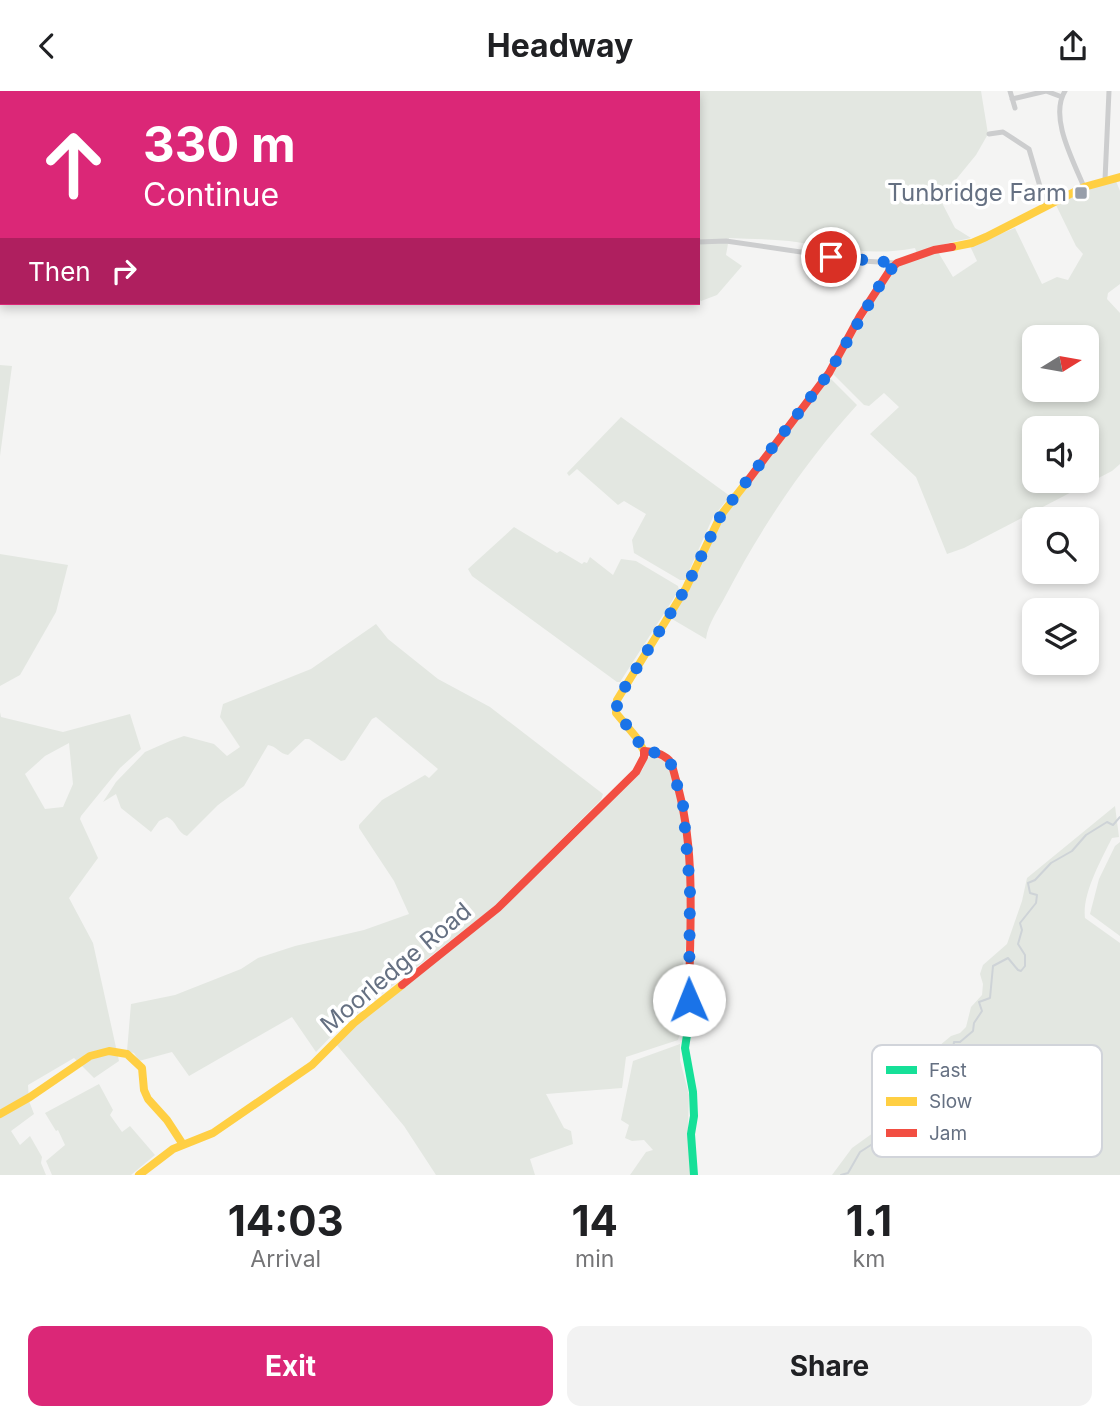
<!DOCTYPE html>
<html lang="en">
<head>
<meta charset="utf-8">
<style>
  body { margin:0; font-family:Inter,sans-serif; background:#f2f2f2; color:#202124; height:100vh; display:flex; flex-direction:column; font-size:26px; white-space:nowrap }
  * { box-sizing:border-box; margin:0 }
  p { font-size:23px; color:#757577 }
  .icon { flex:none; width:38px; height:38px; fill:none; stroke:currentColor; stroke-width:2; stroke-linecap:round; stroke-linejoin:round }
  .map { position:relative; height:1084px; overflow:hidden }
  .panel { display:flex; flex-direction:column; background:#fff; flex:1 }
  .panel>* { flex:none }
  .guide { position:absolute; left:0px; top:0px; width:700px; height:214px; box-shadow:0 4px 10px #0003; background:#db2777; color:#fff; overflow:hidden }
  .needle { width:46px; rotate:79deg }
  .buttons { position:absolute; left:1022px; top:234px; display:grid; gap:14px }
  .buttons a { display:grid; place-items:center; width:77px; height:77px; border-radius:14px; background:#fff; box-shadow:0 4px 10px #0003; font-size:35px }
  .pin { position:absolute; display:grid; place-items:center; width:60px; height:60px; color:#fff; margin:-30px; border:4px solid #fff; border-radius:50%; box-shadow:0 2px 7px #0007 }
  .me { position:absolute; width:77px; margin:-38px; rotate:359deg; stroke-linejoin:round; filter:drop-shadow(0 0 5px #0008) }
  .turn { display:flex; align-items:center; gap:24px; height:147px; padding:0 28px; font-size:32px }
  .turn .icon { width:91px; height:91px; stroke-width:2.5 }
  .turn b { display:block; font-size:49px; line-height:60px }
  .then { display:flex; align-items:center; height:66px; padding:0 28px; background:#0003; gap:14px; font-size:26px }
  .eta { display:flex; justify-content:space-evenly; align-items:center; height:119px; text-align:center }
  .eta b { font-size:42px; font-weight:700; line-height:49px }
  .button { display:flex; gap:14px; margin-top:auto; padding:14px 28px }
  .button a { flex:1; height:80px; border-radius:14px; background:#db2777; color:#fff; font-size:28px; font-weight:700; line-height:80px; text-align:center }
  .button a+a { background:#f2f2f2; color:#202124 }
  header { display:flex; justify-content:space-between; align-items:center; height:91px; padding:0 28px; background:#fff; font-size:32px; font-weight:700 }
  .map>svg:first-child { display:block }
  .green { fill:#e3e7e1; fill-rule:evenodd }
  .lines { fill:none; stroke-linecap:round; stroke-linejoin:round }
  .stream { stroke:#ced3d7; stroke-width:2 }
  .street { stroke:#cccdce; stroke-width:5 }
  .fast { stroke:#16e098; stroke-width:8 }
  .slow { stroke:#ffcf43; stroke-width:8 }
  .jam { stroke:#f24e42; stroke-width:8 }
  .route { stroke:#1a73e8; stroke-width:12; stroke-dasharray:0 21.6 }
  .poi-dot { fill:#979eaa; stroke:#fff; stroke-width:2.5 }
  .labels { text-anchor:middle; stroke-width:7; stroke-linejoin:round; paint-order:stroke }
  .poi-label { font-size:24px; fill:#657082; stroke:#fff; text-anchor:end }
  .street-label { font-size:24px; fill:#657082; stroke:#fff }
  .key { fill:#fff; stroke:#d1d4da; stroke-width:2 }
  .key-label { font-size:19px; fill:#657082 }
</style>
</head>
<body>
<header><svg class="icon" aria-label="back" viewBox="0 0 24 24"><path d="M15 5l-7 7 7 7"/></svg>Headway<svg class="icon" aria-label="share" viewBox="0 0 24 24"><path d="M12 15V3M7 8l5-5 5 5M5 13v7h14v-7"/></svg></header>
<div class="map">
<svg width="1120" height="1084" viewBox="0 0 1120 1084">
  <rect width="100%" height="100%" fill="#f4f4f3"/>
  <path class="green" d="M294 0H981L988 43 976 64 940 108 955 137 971 147 948 152 917 163 915 157C868 166 835 156 789 150 769 148 749 148 729 147L726 164 742 175 717 204 701 210 698 207V2Z
    M1116 90 1120 100V193L1108 202 1107 208 1120 222V373L1112 380 964 457 947 463 916 386 870 343 899 316 884 302 869 315 864 314 833 283 834 279 891 181 901 174 938 161 953 186 977 170 970 155 1015 137 1042 193 1057 186 1068 189 1083 163 1076 155 1056 114 1097 94ZM1034 247H1087V299H1034ZM1034 338H1087V390H1034Z
    M0 274 12 275 0 365Z
    M829 286 857 314C805 371 762 435 726 504 719 518 708 532 706 548L672 528V525L703 472 716 437 728 418 798 330Z
    M621 326 730 405 713 426 685 489H680L634 462 632 449 646 423 624 410 618 414 577 378 569 385 567 382Z
    M514 436 557 462 560 460 582 473 584 471 587 472 590 466 613 484 621 468 636 470 678 495 679 499 620 591H617L472 485 468 478Z
    M0 463 68 474 56 521 20 584 0 595Z
    M376 533 388 548 438 588 490 616 603 703 601 709 495 815 342 934 316 961 292 926 189 985 172 961 139 970 134 962 127 960 131 913 175 904 241 878 258 867 295 855 364 839 409 823 394 790 359 737V734L382 709 425 684 429 687 438 678 376 626 372 628 345 669 341 670 309 648H305L288 664C280 663 276 655 268 654L244 695 218 714 187 745C177 742 177 730 167 726L159 730 151 741 121 717 116 703 103 711 116 691 145 661 170 650 184 645 214 653 227 665 240 656 220 626 223 613 311 578Z
    M0 621 1 626 63 641 130 623 141 658 120 677 81 725 80 728 98 767 69 807 93 852 119 970 94 987 74 967 28 994 29 1010 34 1023 11 1040 20 1054 30 1045 42 1066 41 1072 46 1084H0ZM69 652 73 693 63 716 45 718 25 683 45 665Z
    M648 663 665 670C690 713 689 805 686 854 685 867 681 878 681 891 681 911 686 930 678 949L626 966 622 997 546 1003 564 1037 571 1040 573 1053 530 1068 535 1084H436L404 1035 336 953 356 933 575 747 643 678Z
    M1115 715 1119 746 1112 747C1101 769 1082 803 1085 827L1120 852V1084H832L852 1057 873 1042 892 1020 902 986 951 945 960 942 966 936 971 916 982 904 983 893 980 883 983 874 1007 853 1022 810 1027 787Z
    M1120 751V845L1090 823 1099 788 1115 755Z
    M680 953V969L689 1004 688 1037 692 1084H630L646 1061 653 1059 644 1049 632 1050 625 1047 629 1034 621 1029 633 970Z
    M99 993 113 1019 110 1024 122 1041 130 1035 155 1064 131 1084H52L46 1070 65 1054 58 1039 56 1040 45 1022Z"/>
  <g class="lines">
    <path class="stream" d="M841 1084 848 1082 860 1061 888 1043 909 1019 914 1008 909 1001 911 993 918 997 932 994 936 973 948 968V964L953 958 954 951H960L973 940 974 932 982 920 979 911 990 907 993 875 1008 867 1018 879 1021 880 1025 875V864L1018 853 1022 839 1020 832 1036 812 1037 804 1030 802 1028 792 1035 789 1051 772 1072 760 1086 744 1107 731 1113 734 1120 726"/>
    <path class="street" d="M1010 0 1015 17
      M1065 0C1049 26 1073 69 1084 96
      M1012 8 1046 0 1062 6
      M989 43 1003 41 1029 58 1046 116
      M1105 89 1109 0
      M0 114 2 113
      M698 151 726 150 862 170 896 172"/>
    <path class="fast" d="M689 931 685 957 693 1001 694 1025 691 1043 694 1084"/>
    <path class="slow" d="M952 156 972 152 986 146 1084 96 1120 86
      M644 660 636 646 616 622 617 609 686 497 721 424 746 392
      M0 1023 30 1006 90 965 109 960 127 963 142 977 144 999 148 1008 167 1029 182 1052
      M139 1084 173 1058 213 1042 312 974 355 931 402 894"/>
    <path class="jam" d="M746 392 829 282 860 225 890 179 897 172 934 159 952 156
      M644 660C653 661 662 662 669 669 673 674 674 683 676 689 699 767 688 851 689 931
      M402 894 498 817 636 681 644 666V660"/>
  </g>
  <g class="lines">
    <path class="route" d="M689 909 690 797 683 714 670 670 658 662 643 660 636 646 617 622V609L686 497 721 424 829 282 885 185 897 172 831 166"/>
  </g>
  <rect class="poi-dot" x="1074" y="95" width="14" height="14" rx="3.5"/>
  <g class="labels">
    <g class="poi-label">
      <text x="1067" y="110">Tunbridge Farm</text>
    </g>
    <g class="street-label">
      <text transform="translate(396 877) rotate(-40)" y="8">Moorledge Road</text>
    </g>
  </g>
  <rect x="872" y="954" width="230" height="112" rx="10" class="key"/>
  <rect x="886" y="975" width="31" height="8" fill="#16e098"/>
  <rect x="886" y="1006" width="31" height="9" fill="#ffcf43"/>
  <rect x="886" y="1038" width="31" height="8" fill="#f24e42"/>
  <g class="key-label">
    <text x="929" y="986">Fast</text>
    <text x="929" y="1017">Slow</text>
    <text x="929" y="1049">Jam</text>
  </g>
</svg>
<div class="buttons">
<a><svg class="needle" viewBox="-14 -14 28 28"><path d="M0-13l5 13h-10z" fill="#e53935"/><path d="M0 13l5-13h-10z" fill="#757577"/></svg></a>
<a><svg class="icon" aria-label="sound" viewBox="0 0 24 24"><path d="M4 9h4l5-4v14l-5-4H4zM17 9q2 3 0 6"/></svg></a>
<a><svg class="icon" aria-label="search" viewBox="0 0 24 24"><circle cx="10" cy="10" r="6"/><path d="M15 15l6 6"/></svg></a>
<a><svg class="icon" aria-label="layers" viewBox="0 0 24 24"><path d="M12 4l9 5-9 5-9-5zM3 14l9 5 9-5"/></svg></a>
</div>
<div class="pin" style="left:831px;top:166px;background:#d93025"><svg class="icon" aria-label="arrive" viewBox="0 0 24 24"><path d="M6 21V4h12l-3 4 3 4H6"/></svg></div>
<svg class="me" style="left:689px;top:909px" viewBox="-20 -20 40 40"><circle r="19" fill="#fff"/><path d="M0-13L10 11 0 6-10 11z" fill="#1a73e8"/></svg>
<div class="guide">
<div class="turn"><svg class="icon" aria-label="ahead" viewBox="0 0 24 24"><path d="M12 20V5M6 11l6-6 6 6"/></svg><div><b>330 m</b>Continue</div></div>
<div class="then">Then<svg class="icon" aria-label="right" viewBox="0 0 24 24"><path d="M7 20v-9h11M14 6l5 5-5 5"/></svg></div>
</div>
</div>
<section class="panel">
<div class="eta">
<div><b>14:03</b><p>Arrival</p></div>
<div><b>14</b><p>min</p></div>
<div><b>1.1</b><p>km</p></div>
</div>
<div class="button"><a>Exit</a><a>Share</a></div>
</section>
</body>
</html>
